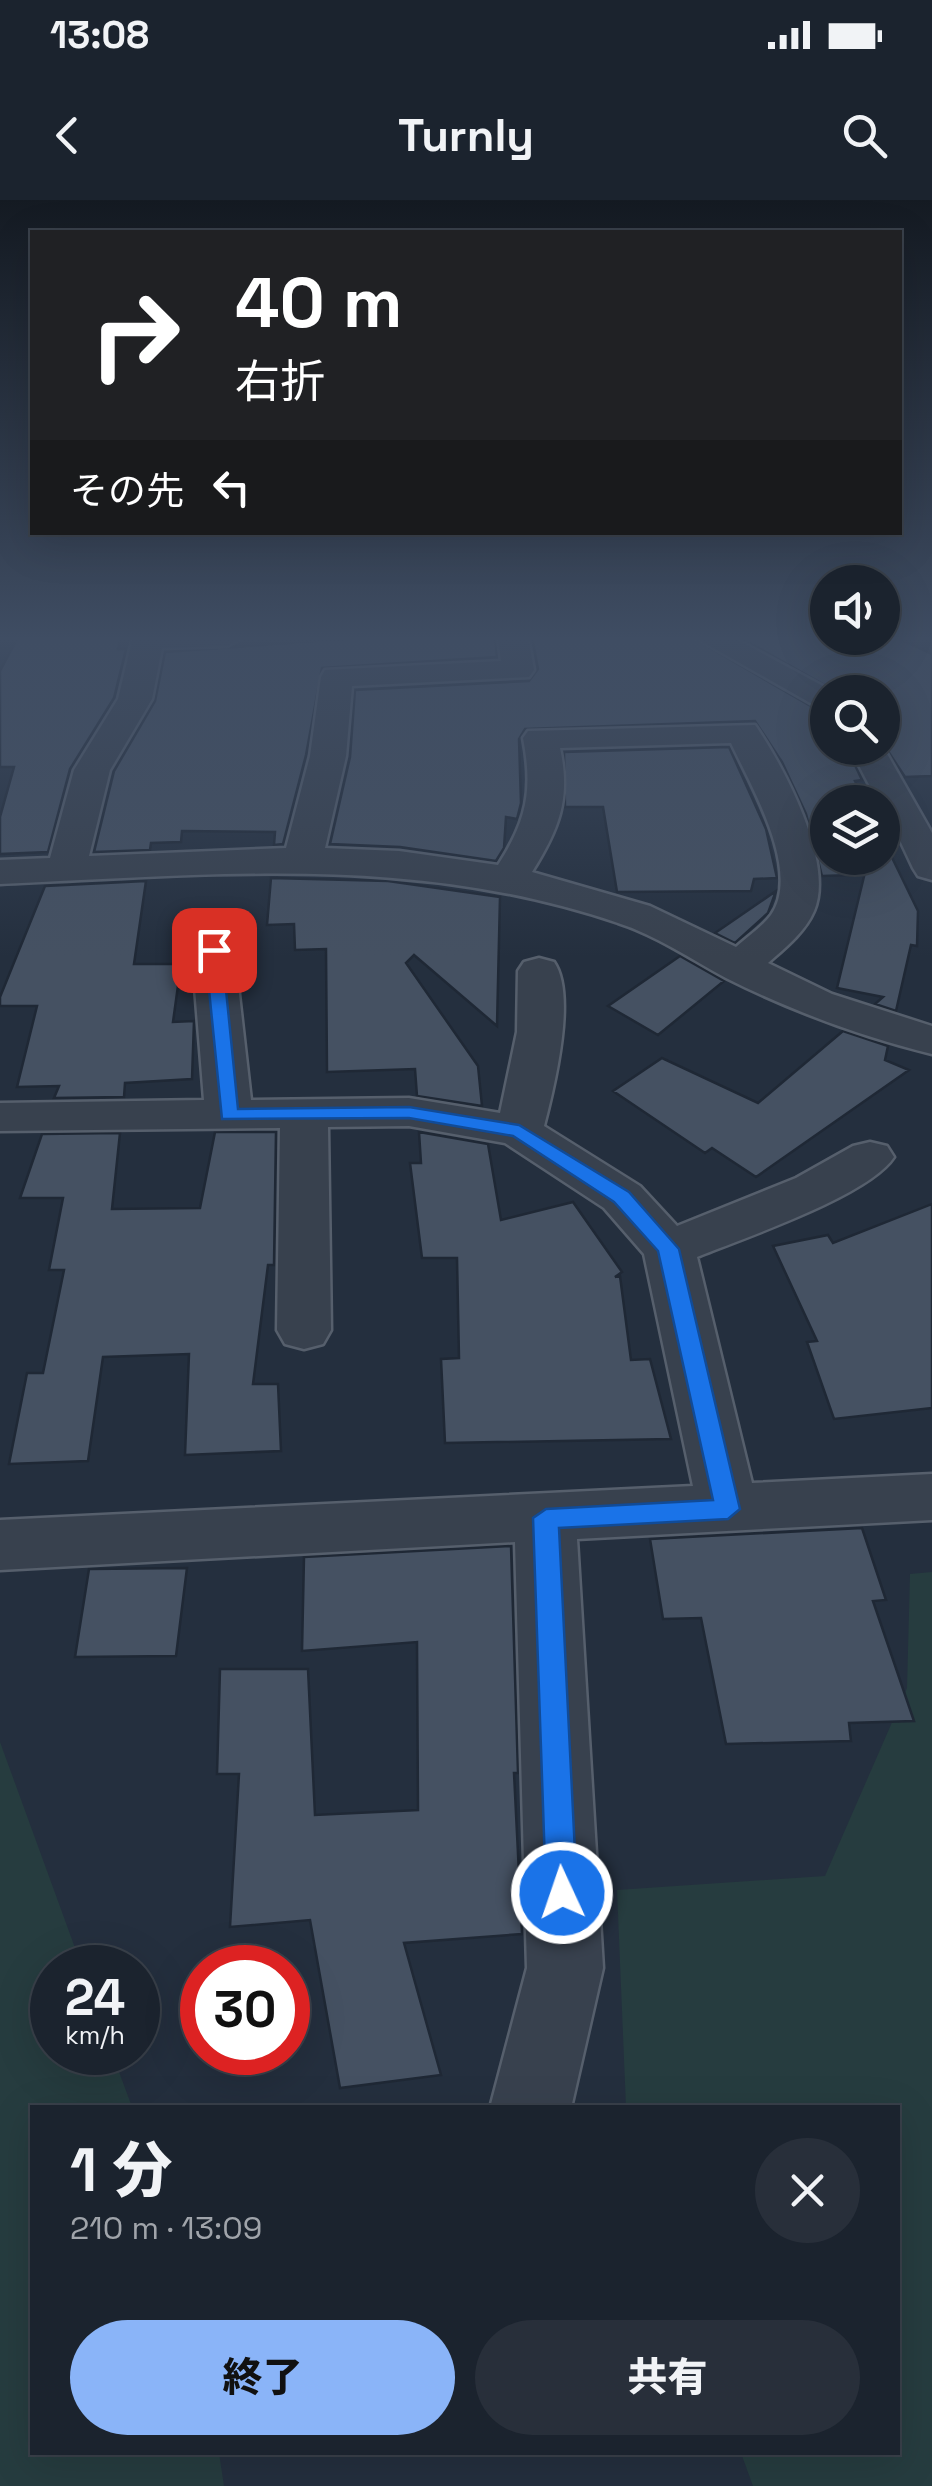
<!DOCTYPE html>
<html lang="ja">
<head>
<meta charset="utf-8">
<style>
  body { margin:0; font-family:"Space Grotesk","Noto Sans JP",sans-serif; background:#282f3a; color:#f1f3f6; height:100vh; display:flex; flex-direction:column; font-size:38px; white-space:nowrap }
  * { box-sizing:border-box; margin:0 }
  p { font-size:32px; color:#a0a4aa }
  .icon { flex:none; width:55px; height:55px; fill:none; stroke:currentColor; stroke-width:2; stroke-linecap:round; stroke-linejoin:round }
  .map { position:relative; flex:1; overflow:hidden }
  .side { position:absolute; left:30px; top:1905px; width:870px; height:350px; display:flex; flex-direction:column; background:#1b232e; border-radius:0px; box-shadow:0 10px 40px #0002,0 0 0 2px #39404a }
  .side>* { flex:none }
  .hud { position:absolute; left:30px; top:30px; width:872px; height:305px; border-radius:0px; box-shadow:0 10px 40px #0002,0 0 0 2px #39404a; background:#202124; color:#fff; overflow:hidden }
  .tools { position:absolute; left:810px; top:365px; display:grid; gap:20px }
  .tools a { display:grid; place-items:center; width:90px; height:90px; border-radius:50%; background:#1b232e; box-shadow:0 10px 40px #0002,0 0 0 2px #39404a; font-size:50px }
  .speed { position:absolute; left:30px; top:1745px; display:flex; gap:20px; font-size:50px; font-weight:700; text-align:center }
  .speed>* { display:grid; place-content:center; width:130px; height:130px; border-radius:50%; background:#1b232e; box-shadow:0 10px 40px #0002,0 0 0 2px #39404a; line-height:1 }
  .speed small { font-size:25px; font-weight:400 }
  .speed .limit { border:15px solid #d22; background:#fff; color:#111 }
  .pin { position:absolute; display:grid; place-items:center; width:85px; height:85px; color:#fff; margin:-42px; border-radius:20px; box-shadow:0 5px 15px #0006 }
  .me { position:absolute; width:110px; margin:-55px; rotate:357deg; stroke-linejoin:round; filter:drop-shadow(0 0 8px #0008) }
  .turn { display:flex; align-items:center; gap:35px; height:210px; padding:0 40px; font-size:45px }
  .turn .icon { width:130px; height:130px; stroke-width:2.5 }
  .turn b { display:block; font-size:70px; line-height:85px }
  .then { display:flex; align-items:center; height:95px; padding:0 40px; background:#0003; gap:20px; font-size:38px }
  .round { display:grid; place-items:center; flex:none; width:105px; height:105px; border-radius:52px; background:#282f3a }
  .head { display:flex; align-items:center; justify-content:space-between; height:170px; padding:0 40px }
  h1 { font-size:60px; font-weight:800; line-height:75px }
  .primary-button { display:flex; gap:20px; margin-top:auto; padding:20px 40px }
  .primary-button a { flex:1; height:115px; border-radius:60px; background:#8ab4f8; color:#111; font-size:40px; font-weight:800; line-height:115px; text-align:center }
  .primary-button a+a { background:#282f3a; color:#f1f3f6 }
  .status { display:flex; justify-content:space-between; align-items:center; height:70px; padding:0 50px; background:#1b232e; direction:ltr }
  .status svg { height:28px; fill:currentColor }
  header { display:flex; justify-content:space-between; align-items:center; height:130px; padding:0 40px; background:#1b232e; font-size:45px; font-weight:800 }
  .map>svg:first-child { display:block }
  .green { fill:#263c3f }
  .building { fill:#455162; stroke:#1f2835; stroke-width:2.5 }
  .lines { fill:none; stroke-linecap:round; stroke-linejoin:round }
  .minor-casing { stroke:#565f6c; stroke-width:5 }
  .minor { fill:#38414e; fill-rule:evenodd }
  .route { fill:#1a73e8; stroke:#114b97; stroke-width:2.5 }
</style>
</head>
<body>
<div class="status"><b>13:08</b><svg viewBox="0 0 49 12"><path d="M0 12V9h3v3zM5 12V6h3v6zM10 12V3h3v9zM15 12V0h3v12zM26 1h20v11H26zM47 4h2v5h-2z"/></svg></div>
<header><svg class="icon" aria-label="back" viewBox="0 0 24 24"><path d="M15 5l-7 7 7 7"/></svg>Turnly<svg class="icon" aria-label="search" viewBox="0 0 24 24"><circle cx="10" cy="10" r="6"/><path d="M15 15l6 6"/></svg></header>
<div class="map">
<svg width="932" height="2286" viewBox="0 0 932 2286">
  <rect width="100%" height="100%" fill="#242f3e"/>
  <path class="green" d="M932 1372V2286H753L741 2253 898 2252V1908L626 1907 617 1690 825 1676 907 1488 910 1374Z
    M0 1542 82 1767 52 1768V1852L112 1853 132 1907 32 1908V2252L219 2253 224 2286H0Z"/>
  <path class="building" d="M18 437H121L118 449H126L114 498 70 569 48 652 0 654V617L14 567H0V471Z
    M495 437 497 457 322 468 306 555 283 644 274 645 275 632 182 631 181 642 151 643 150 650 94 652 114 571 155 501 165 452 358 438Z
    M532 437H691L828 516V548H847L862 580 855 581 866 602H828V658H882V637L918 711 917 746 911 745 896 811 875 804 883 797 837 788 867 664 853 675 822 676 806 614 782 562 755 521 525 529 519 539 521 603 517 619 506 617 504 648 496 661 400 647 330 644 350 557 355 490 529 481 538 469Z
    M739 437H896L932 454V576L905 577 882 542V492H837Z
    M729 547 766 629 777 678 754 679 751 691 617 692 603 607H565L564 552Z
    M271 678 388 681 500 697 497 826 414 755 406 763 478 866 482 906 417 896 415 869 327 872 326 749 295 750 294 724 267 725Z
    M146 681 134 764H181L173 822 194 821 192 879 125 883 124 897 54 898 59 886 17 887 37 806H0V797L45 686Z
    M776 691 768 713 735 743 715 733Z
    M680 756 724 781 658 835 608 806Z
    M843 831 888 846 885 860 909 870 756 977 712 948 705 953 613 891 662 858 758 903Z
    M215 932H276L274 1065H268L253 1184H278L281 1251 185 1255 189 1154 103 1157 88 1261 9 1264 27 1173H43L64 1070H49L63 998H20L42 934 120 933 112 1009 200 1008Z
    M419 932 488 944 501 1020 573 1002 622 1072 615 1077 620 1076 631 1160 650 1159 671 1239 445 1243 441 1159 459 1158 457 1058H422L410 963H421Z
    M932 1004V1208L834 1219 807 1142 817 1141 773 1046 828 1035 833 1043Z
    M862 1328 886 1400 873 1401 914 1521 849 1523 851 1541 726 1544 701 1418 663 1419 650 1339Z
    M511 1346 518 1573H514L522 1734 404 1743 441 1875 340 1888 310 1720 230 1727 239 1574H217L220 1469H308L315 1615 418 1610 417 1442 302 1451 304 1357Z
    M187 1368 176 1456 75 1457 89 1369Z"/>
  <g class="lines">
    <defs>
      <path id="minor" d="M133 437H243L227 446 162 448 152 499 110 570 89 656 286 648 310 556 321 477 325 470 501 461 498 437H528L534 470 529 477 352 486 346 556 325 648 399 651 498 665C527 620 533 590 523 538L528 531 755 525C783 565 835 663 814 711 805 732 785 748 768 763L832 794 932 826V854C862 837 790 810 726 778 692 760 656 735 618 723 413 653 212 675 0 684V660L50 658 74 570 118 499ZM731 543C750 584 802 671 771 715 762 727 747 737 736 747L650 706 532 672C559 629 571 599 560 548Z
        M694 437H732L834 492H828V513Z
        M882 545 932 633V680L918 676 913 668 882 602H878L850 548Z
        M213 737 228 741 234 750 251 900 409 898 500 913 517 832 518 771 524 762 539 758 554 762C577 795 554 888 544 926L640 986 677 1026 796 978 853 946 870 942 887 946 894 957C869 996 743 1038 697 1057L752 1283 932 1274V1320L577 1339 603 1768 571 1908H490L527 1768 515 1342 0 1370V1320L693 1286 644 1054 604 1008 505 943 409 926 328 927 331 1130 323 1144 304 1149 285 1144 277 1130 280 928 0 931V903L204 900 192 750 198 741Z"/>
    </defs>
    <use href="#minor" class="minor-casing"/>
    <use href="#minor" class="minor"/>
  </g>
  <linearGradient id="sky" x2="0" y2="1"><stop stop-color="#141a22"/><stop offset="0.58" stop-color="#3f4d63"/><stop offset="1" stop-color="#3f4d63" stop-opacity="0"/></linearGradient>
  <rect width="932" height="757" fill="url(#sky)"/>
  <path class="route" d="M214 745 222 750 238 909 409 907 519 925 629 992 679 1049 740 1309 728 1319 559 1328 577 1693 572 1703 562 1708 551 1703 546 1693 533 1318 546 1309 713 1300 658 1051 614 1002 513 936 409 918 222 919 205 750Z"/>
</svg>
<div class="tools">
<a><svg class="icon" aria-label="sound" viewBox="0 0 24 24"><path d="M4 9h4l5-4v14l-5-4H4zM17 9q2 3 0 6"/></svg></a>
<a><svg class="icon" aria-label="search" viewBox="0 0 24 24"><circle cx="10" cy="10" r="6"/><path d="M15 15l6 6"/></svg></a>
<a><svg class="icon" aria-label="layers" viewBox="0 0 24 24"><path d="M12 4l9 5-9 5-9-5zM3 14l9 5 9-5"/></svg></a>
</div>
<div class="speed"><div>24<small>km/h</small></div><div class="limit">30</div></div>
<div class="pin" style="left:214px;top:750px;background:#d93025"><svg class="icon" aria-label="arrive" viewBox="0 0 24 24"><path d="M6 21V4h12l-3 4 3 4H6"/></svg></div>
<svg class="me" style="left:562px;top:1693px" viewBox="-20 -20 40 40"><circle r="17" fill="#1a73e8" stroke="#fff" stroke-width="3"/><path d="M0-11L8 9 0 5-8 9z" fill="#fff"/></svg>
<div class="hud">
<div class="turn"><svg class="icon" aria-label="right" viewBox="0 0 24 24"><path d="M7 20v-9h11M14 6l5 5-5 5"/></svg><div><b>40 m</b>右折</div></div>
<div class="then">その先<svg class="icon" aria-label="left" viewBox="0 0 24 24"><path d="M17 20v-9H6M10 6l-5 5 5 5"/></svg></div>
</div>
<section class="side">
<div class="head"><div><h1>1 分</h1><p>210 m · 13:09</p></div><a class="round"><svg class="icon" aria-label="close" viewBox="0 0 24 24"><path d="M6 6l12 12M18 6L6 18"/></svg></a></div>
<div class="primary-button"><a>終了</a><a>共有</a></div>
</section>
</div>
</body>
</html>
